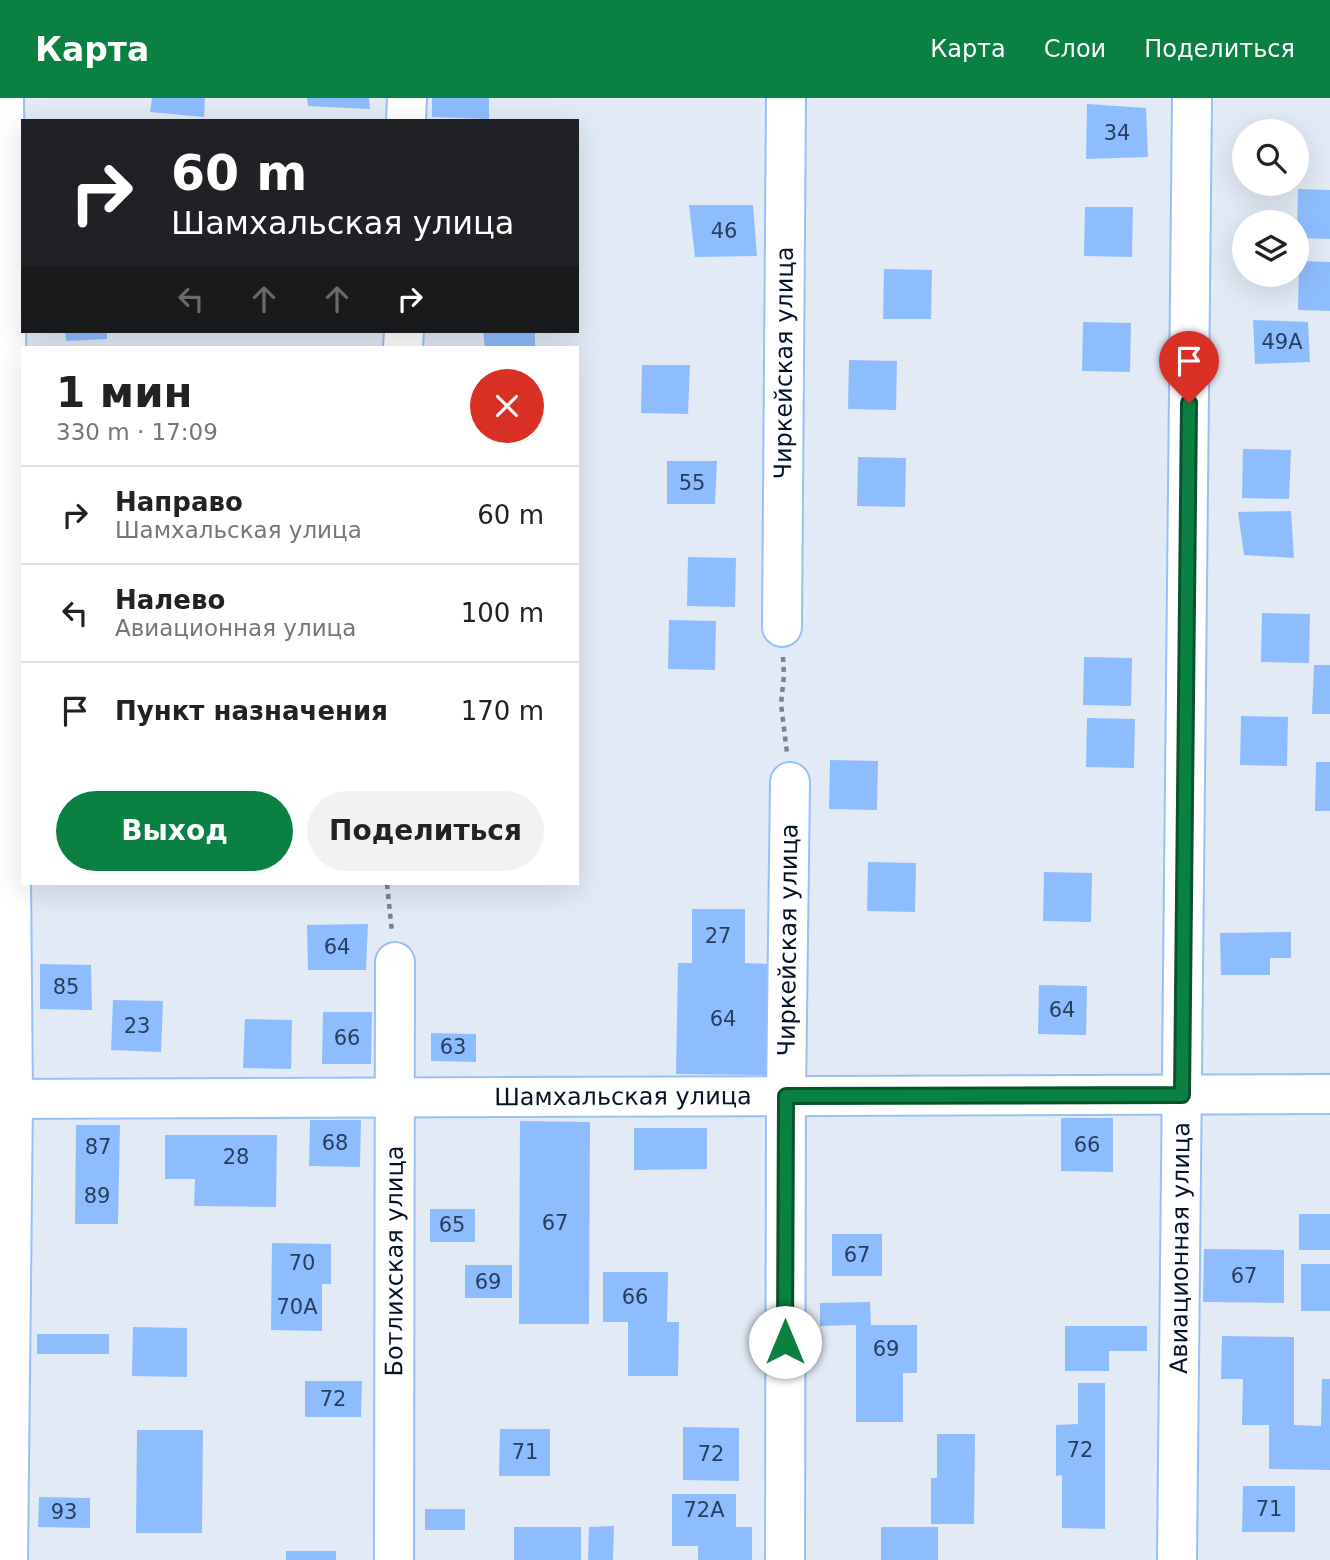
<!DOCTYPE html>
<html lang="ru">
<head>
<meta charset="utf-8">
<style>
  body { margin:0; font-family:"DejaVu Sans",sans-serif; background:#f2f2f2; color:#222; height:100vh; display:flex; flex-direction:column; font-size:26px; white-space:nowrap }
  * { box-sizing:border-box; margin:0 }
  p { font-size:23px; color:#767676 }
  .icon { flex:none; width:38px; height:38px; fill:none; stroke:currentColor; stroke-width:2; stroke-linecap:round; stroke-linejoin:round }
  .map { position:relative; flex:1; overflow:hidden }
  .panel { position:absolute; left:21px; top:248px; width:558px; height:539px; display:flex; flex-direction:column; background:#fff; border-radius:0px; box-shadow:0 7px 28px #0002 }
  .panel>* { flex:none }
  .top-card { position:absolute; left:21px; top:21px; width:558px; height:214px; border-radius:0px; box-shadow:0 7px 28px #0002; background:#202124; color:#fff; overflow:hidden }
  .tools { position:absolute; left:1232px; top:21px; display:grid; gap:14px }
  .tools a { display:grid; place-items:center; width:77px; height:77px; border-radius:50%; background:#fff; box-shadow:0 7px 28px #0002; font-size:35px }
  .pin { position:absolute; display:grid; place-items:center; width:60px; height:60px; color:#fff; margin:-72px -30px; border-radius:50% 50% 50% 0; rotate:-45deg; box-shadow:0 0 7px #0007 }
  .pin .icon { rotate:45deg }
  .me { position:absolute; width:77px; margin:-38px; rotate:0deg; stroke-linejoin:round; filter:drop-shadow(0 0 5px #0008) }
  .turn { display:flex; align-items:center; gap:24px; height:147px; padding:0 35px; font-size:32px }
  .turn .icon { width:91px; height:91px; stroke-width:2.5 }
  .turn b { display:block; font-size:49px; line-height:60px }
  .lanes { display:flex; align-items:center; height:66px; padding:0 35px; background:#0003; justify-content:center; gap:35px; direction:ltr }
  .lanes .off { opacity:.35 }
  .round { display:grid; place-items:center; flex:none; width:74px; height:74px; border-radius:37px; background:#f2f2f2 }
  .summary { display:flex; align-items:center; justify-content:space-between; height:119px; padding:0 35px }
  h1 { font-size:42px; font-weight:800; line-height:52px }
  .primary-button { display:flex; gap:14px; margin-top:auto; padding:14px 35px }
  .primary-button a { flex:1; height:80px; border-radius:42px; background:#0b8043; color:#fff; font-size:28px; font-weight:800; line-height:80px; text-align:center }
  .primary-button a+a { background:#f2f2f2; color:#222 }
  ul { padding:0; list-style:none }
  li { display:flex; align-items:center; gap:21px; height:98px; padding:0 35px; border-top:2px solid #e0e0e0 }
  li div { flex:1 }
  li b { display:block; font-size:26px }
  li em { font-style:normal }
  header { display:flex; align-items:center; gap:42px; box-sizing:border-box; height:98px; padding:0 35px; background:#0b8043; color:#fff }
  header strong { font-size:33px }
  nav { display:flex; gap:38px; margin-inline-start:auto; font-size:24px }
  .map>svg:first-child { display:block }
  .building { fill:#8ebdff }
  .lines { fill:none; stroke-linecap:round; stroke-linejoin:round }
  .minor-casing { stroke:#98c0f6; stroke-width:42 }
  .path { stroke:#788392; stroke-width:4.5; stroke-dasharray:5 5; stroke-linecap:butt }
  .minor { stroke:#fff; stroke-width:38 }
  .route-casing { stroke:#07532c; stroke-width:18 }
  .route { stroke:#0b8043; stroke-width:12 }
  .labels { text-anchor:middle; stroke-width:7; stroke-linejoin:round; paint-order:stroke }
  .number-label { font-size:21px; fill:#273e5c }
  .street-label { font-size:24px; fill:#051326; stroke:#e2eaf5 }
</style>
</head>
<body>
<header>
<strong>Карта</strong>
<nav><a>Карта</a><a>Слои</a><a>Поделиться</a></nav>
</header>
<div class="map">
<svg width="1330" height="1462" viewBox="0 0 1330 1462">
  <rect width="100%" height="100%" fill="#e2eaf5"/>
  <path class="building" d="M152 0H205L204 19 150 14Z
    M307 0H369L370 11 308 8Z
    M432 0H489V21L432 19Z
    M1087 6 1146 10 1148 59 1086 61Z
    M1298 91 1330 92V141L1297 140Z
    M689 107H753L757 158 695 159Z
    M1085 109H1133L1132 159 1084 158Z
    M1299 163 1330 164V213L1298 212Z
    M884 171 932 172 931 221H883Z
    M1253 222 1308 224 1310 264 1255 266Z
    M1083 224 1131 225 1130 274 1082 273Z
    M65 233H107V241L66 243Z
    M483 233H535V250H485Z
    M849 262 897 263 896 312 848 311Z
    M642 267H690L688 316 641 315Z
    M1243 351 1291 352 1289 401 1242 400Z
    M858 359 906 360 905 409 857 408Z
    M667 363H717L715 406H667Z
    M1291 413 1294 460 1244 457 1238 414Z
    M688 459 736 460 735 509 687 508Z
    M1262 515 1310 516 1309 565 1261 564Z
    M669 522 716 523 715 572 668 571Z
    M1084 559 1132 560 1131 608 1083 607Z
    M1314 567H1330V616H1312Z
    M1241 618 1288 619 1287 668 1240 667Z
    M1087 620 1135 621 1134 670 1086 669Z
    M830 662 878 663 877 712 829 711Z
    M1316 664H1330V713H1315Z
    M868 764 916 765 915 814 867 813Z
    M1044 774 1092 775 1091 824 1043 823Z
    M692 811H745V865L770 866 769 977 676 976 678 865H692Z
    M368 826 366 872H308L307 827Z
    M1291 834V860H1270V877H1221L1220 835Z
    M40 866 91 867 92 912 40 911Z
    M1039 887 1087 888 1086 937 1038 936Z
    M113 902 163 903 161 954 111 952Z
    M323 914H372L371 966H322Z
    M245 921 292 922 291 971 243 970Z
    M431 935 476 936V964L431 963Z
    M1061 1020H1113V1074L1061 1073Z
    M310 1022H361L360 1069 309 1068Z
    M520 1023 590 1024 589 1226H519Z
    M76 1027H120L118 1126H75Z
    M634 1030H707V1071L634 1072Z
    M165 1037H277L276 1109 194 1108 195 1081H165Z
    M430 1111H475V1144H430Z
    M1299 1116H1330V1152H1299Z
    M832 1136H882V1178H832Z
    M272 1145 331 1146V1186H322V1233L271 1232Z
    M1204 1151 1284 1152V1205L1203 1204Z
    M1301 1166H1330V1213H1301Z
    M465 1167H512V1200H465Z
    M603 1174H668L667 1224H679L678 1278H628V1224H603Z
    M870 1204 871 1227H917V1275H903V1324H856V1227L820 1228V1205Z
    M1065 1228H1147V1253H1109V1273H1065Z
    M133 1229 187 1230V1279L132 1278Z
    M37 1236H109V1256H37Z
    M1222 1238 1294 1239V1327L1321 1328 1322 1281H1330V1372L1269 1371V1327H1242L1243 1281H1221Z
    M305 1283H362L361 1319H305Z
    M1078 1285H1105V1431L1062 1430V1377L1056 1378V1327L1078 1326Z
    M683 1329 739 1330V1383L683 1382Z
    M500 1331H550V1378H499Z
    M137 1332H203L202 1435H136Z
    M937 1336H975L974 1426H931V1380H937Z
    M1243 1388H1295V1434H1242Z
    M672 1396H736V1429H752V1462H698V1448H672Z
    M39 1399 90 1400V1430L38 1429Z
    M425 1411H465V1432H425Z
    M614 1428 613 1462H588L589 1429Z
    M514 1429H581V1462H514Z
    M881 1429H938V1462H881Z
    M286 1453H336V1462H286Z"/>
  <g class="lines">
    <defs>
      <g id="minor">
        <path d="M4 0 13 1001 8 1462"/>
        <path d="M406 23 407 0"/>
        <path d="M403 250 404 233"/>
        <path id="s1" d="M782 529 786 0"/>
        <path id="s2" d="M0 1001 1330 996"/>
        <path id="s3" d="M394 1462 395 864"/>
        <path id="s4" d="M785 1462 786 998 790 684"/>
        <path id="s5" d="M1177 1462 1192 0"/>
      </g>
    </defs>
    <use href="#minor" class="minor-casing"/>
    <path class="path" d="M783 559 784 577 781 606 787 655
      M387 786 392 834"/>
    <use href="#minor" class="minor"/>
  </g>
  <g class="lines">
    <defs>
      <path id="route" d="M785 1244 786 998 1182 997 1189 305"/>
    </defs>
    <use href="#route" class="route-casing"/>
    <use href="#route" class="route"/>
  </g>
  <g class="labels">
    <g class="number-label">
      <text x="1117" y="42">34</text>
      <text x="724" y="140">46</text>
      <text x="1282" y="251">49А</text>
      <text x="692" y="392">55</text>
      <text x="718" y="845">27</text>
      <text x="337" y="856">64</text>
      <text x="66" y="896">85</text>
      <text x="1062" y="919">64</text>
      <text x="723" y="928">64</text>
      <text x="137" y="935">23</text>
      <text x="347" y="947">66</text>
      <text x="453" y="956">63</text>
      <text x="335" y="1052">68</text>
      <text x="1087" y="1054">66</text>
      <text x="98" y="1056">87</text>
      <text x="236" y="1066">28</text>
      <text x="97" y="1105">89</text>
      <text x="555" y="1132">67</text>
      <text x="452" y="1134">65</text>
      <text x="857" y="1164">67</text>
      <text x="302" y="1172">70</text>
      <text x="1244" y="1185">67</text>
      <text x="488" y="1191">69</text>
      <text x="635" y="1206">66</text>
      <text x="297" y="1216">70А</text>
      <text x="886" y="1258">69</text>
      <text x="333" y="1308">72</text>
      <text x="1080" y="1359">72</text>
      <text x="525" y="1361">71</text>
      <text x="711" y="1363">72</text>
      <text x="1269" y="1418">71</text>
      <text x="704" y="1419">72А</text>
      <text x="64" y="1421">93</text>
    </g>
    <g class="street-label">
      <text dy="8" stroke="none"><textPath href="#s1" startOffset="264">Чиркейская улица</textPath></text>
      <text dy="8" stroke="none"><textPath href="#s4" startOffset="620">Чиркейская улица</textPath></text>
      <text dy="8" stroke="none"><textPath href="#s2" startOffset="623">Шамхальская улица</textPath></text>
      <text dy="8" stroke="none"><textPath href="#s5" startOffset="312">Авиационная улица</textPath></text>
      <text dy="8" stroke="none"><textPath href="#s3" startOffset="299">Ботлихская улица</textPath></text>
    </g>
  </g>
</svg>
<div class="tools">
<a><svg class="icon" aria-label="search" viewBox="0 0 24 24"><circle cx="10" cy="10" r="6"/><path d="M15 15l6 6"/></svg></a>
<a><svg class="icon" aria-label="layers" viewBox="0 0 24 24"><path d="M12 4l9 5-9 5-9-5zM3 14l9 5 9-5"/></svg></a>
</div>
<div class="pin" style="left:1189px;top:305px;background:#d93025"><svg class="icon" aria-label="arrive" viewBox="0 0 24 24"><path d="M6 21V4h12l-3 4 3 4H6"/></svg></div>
<svg class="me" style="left:785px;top:1244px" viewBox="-20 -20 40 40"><circle r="19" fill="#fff"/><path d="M0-13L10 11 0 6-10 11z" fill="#0b8043"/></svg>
<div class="top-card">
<div class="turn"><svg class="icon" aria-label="right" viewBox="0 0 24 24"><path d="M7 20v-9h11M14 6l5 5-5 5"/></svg><div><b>60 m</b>Шамхальская улица</div></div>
<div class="lanes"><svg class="icon off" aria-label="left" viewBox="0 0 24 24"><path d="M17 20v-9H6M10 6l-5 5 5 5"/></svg><svg class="icon off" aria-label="ahead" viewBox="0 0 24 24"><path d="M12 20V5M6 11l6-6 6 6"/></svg><svg class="icon off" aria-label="ahead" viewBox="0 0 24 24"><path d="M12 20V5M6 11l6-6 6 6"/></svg><svg class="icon" aria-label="right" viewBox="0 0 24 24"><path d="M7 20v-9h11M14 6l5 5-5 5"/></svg></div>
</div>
<section class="panel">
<div class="summary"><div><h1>1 мин</h1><p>330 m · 17:09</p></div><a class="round" style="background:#d93025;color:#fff"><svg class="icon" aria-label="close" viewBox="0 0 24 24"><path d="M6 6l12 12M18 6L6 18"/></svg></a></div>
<ul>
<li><svg class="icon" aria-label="right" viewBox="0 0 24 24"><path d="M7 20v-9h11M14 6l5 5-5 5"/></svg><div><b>Направо</b><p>Шамхальская улица</p></div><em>60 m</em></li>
<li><svg class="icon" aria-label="left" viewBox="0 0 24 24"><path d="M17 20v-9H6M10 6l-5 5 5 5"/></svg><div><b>Налево</b><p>Авиационная улица</p></div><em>100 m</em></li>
<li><svg class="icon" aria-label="arrive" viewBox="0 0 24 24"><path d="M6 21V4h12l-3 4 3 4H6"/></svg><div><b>Пункт назначения</b></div><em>170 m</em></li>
</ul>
<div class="primary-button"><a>Выход</a><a>Поделиться</a></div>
</section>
</div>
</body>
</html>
